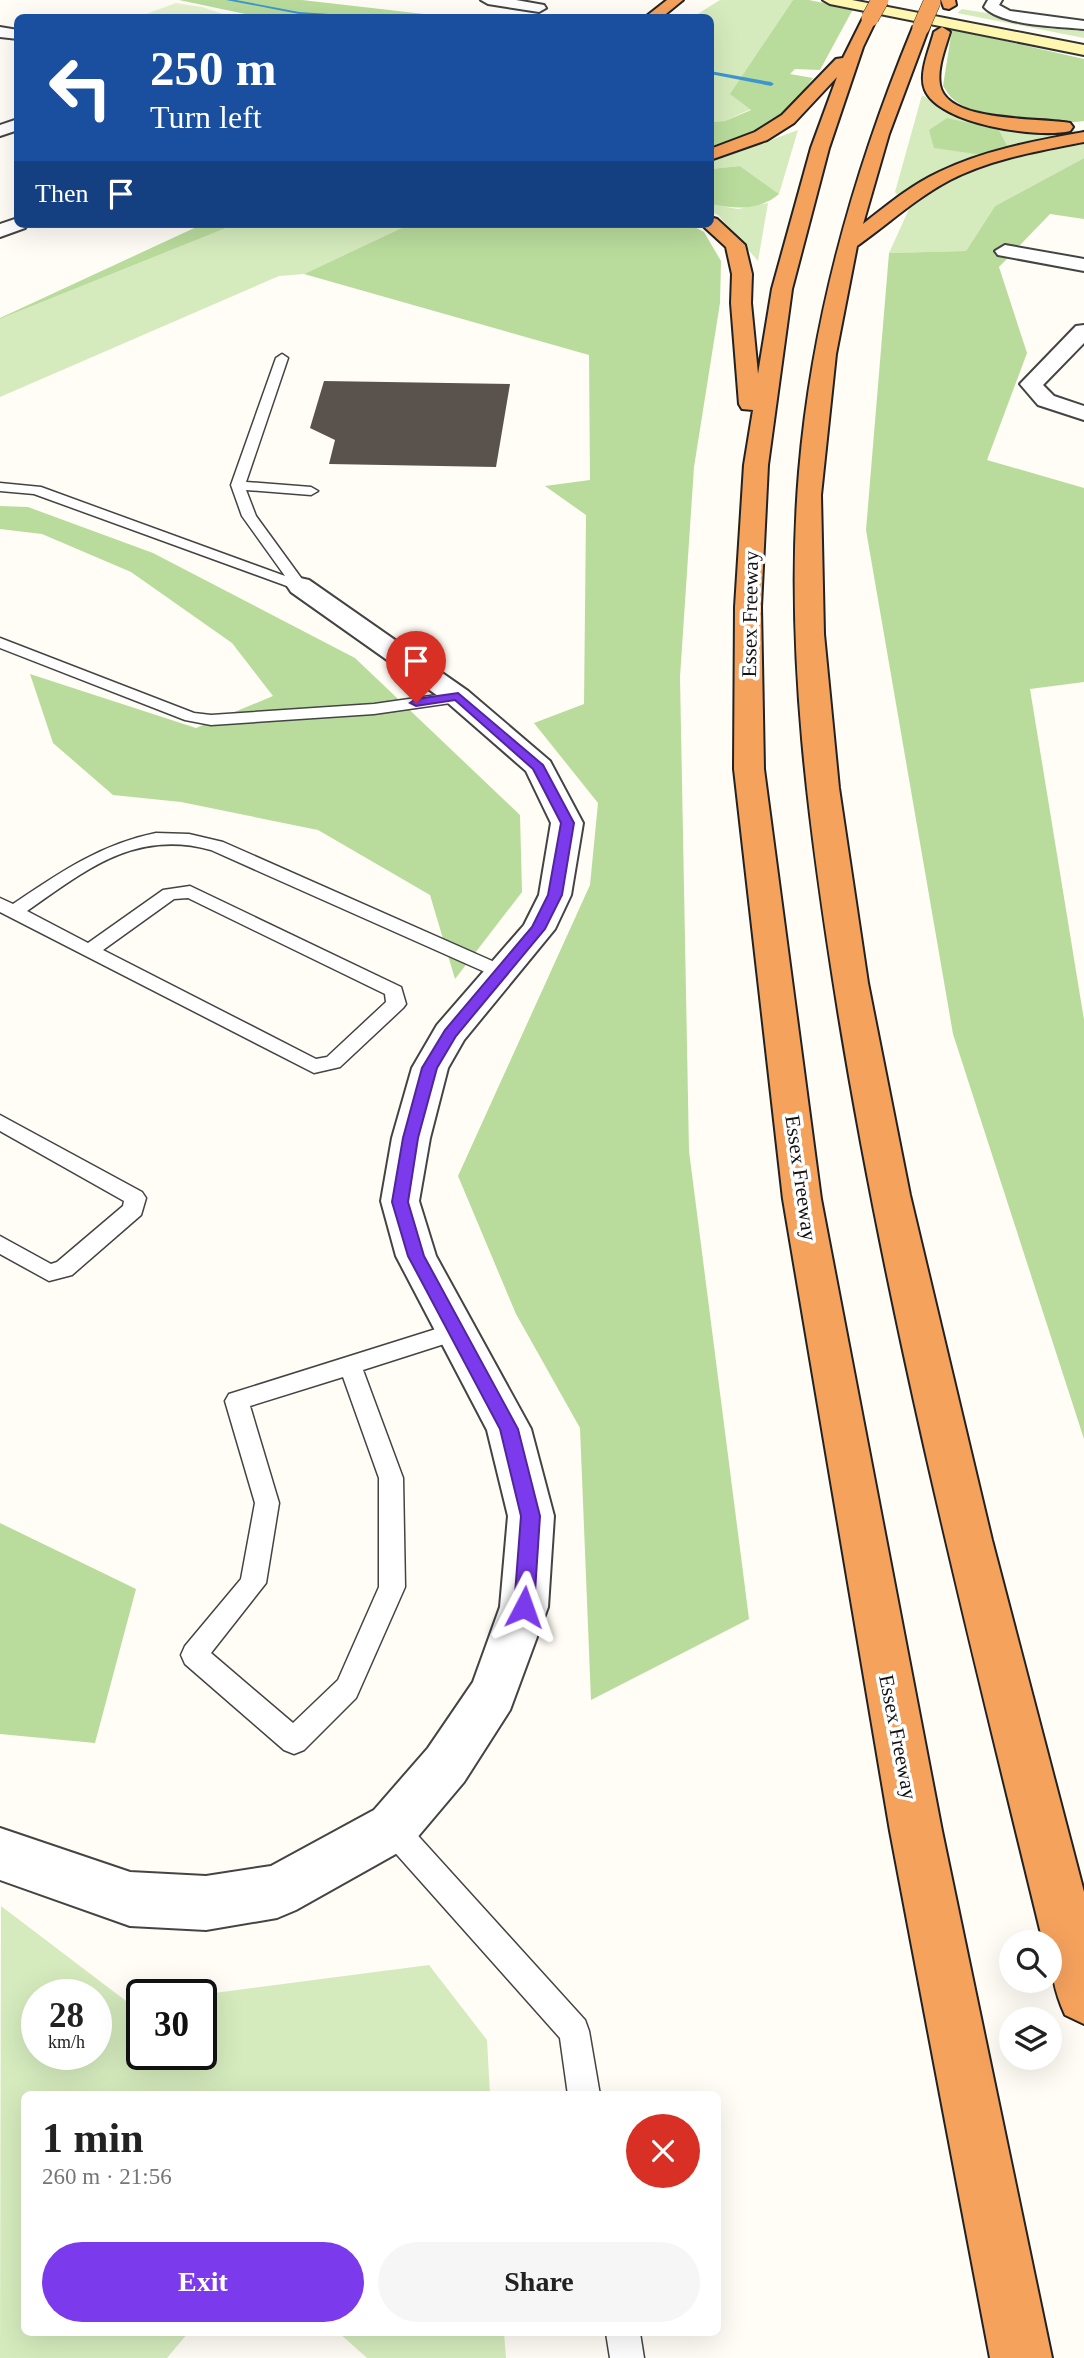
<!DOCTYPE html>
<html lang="en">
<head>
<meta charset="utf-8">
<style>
  body { margin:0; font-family:"Times New Roman",serif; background:#f6f6f6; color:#222; height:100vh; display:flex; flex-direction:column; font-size:26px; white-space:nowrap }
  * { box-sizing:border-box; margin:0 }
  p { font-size:23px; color:#767676 }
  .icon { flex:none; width:38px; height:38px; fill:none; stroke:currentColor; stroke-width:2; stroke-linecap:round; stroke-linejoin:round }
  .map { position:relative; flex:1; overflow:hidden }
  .sheet { position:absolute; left:21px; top:2091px; width:700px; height:245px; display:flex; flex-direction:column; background:#fff; border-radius:10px; box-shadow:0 7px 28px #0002 }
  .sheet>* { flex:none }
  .guide { position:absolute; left:14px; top:14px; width:700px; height:214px; border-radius:10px; box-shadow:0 7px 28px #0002; background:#1a4fa0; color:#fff; overflow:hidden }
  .fabs { position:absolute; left:999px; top:1930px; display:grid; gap:14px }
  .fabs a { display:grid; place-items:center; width:63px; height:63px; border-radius:50%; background:#fff; box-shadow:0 7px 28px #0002; font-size:35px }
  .speed { position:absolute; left:21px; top:1979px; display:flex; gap:14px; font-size:35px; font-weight:700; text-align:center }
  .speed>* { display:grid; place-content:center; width:91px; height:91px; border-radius:50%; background:#fff; box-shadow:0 7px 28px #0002; line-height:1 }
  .speed small { font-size:18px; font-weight:400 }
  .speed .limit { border:4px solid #111; border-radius:10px; background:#fff; color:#111 }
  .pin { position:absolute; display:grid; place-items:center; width:60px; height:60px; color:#fff; margin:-72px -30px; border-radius:50% 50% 50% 0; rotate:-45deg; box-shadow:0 0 7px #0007 }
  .pin .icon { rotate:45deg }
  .me { position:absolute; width:77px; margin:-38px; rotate:4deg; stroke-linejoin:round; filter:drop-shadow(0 0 5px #0008) }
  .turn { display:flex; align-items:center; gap:24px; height:147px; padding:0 21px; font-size:32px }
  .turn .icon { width:91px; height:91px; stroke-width:2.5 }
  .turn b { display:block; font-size:49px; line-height:60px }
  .then { display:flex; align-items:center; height:66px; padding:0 21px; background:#0003; gap:14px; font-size:26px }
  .round { display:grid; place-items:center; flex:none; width:74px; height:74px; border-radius:37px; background:#f6f6f6 }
  .headline { display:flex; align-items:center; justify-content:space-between; height:119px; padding:0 21px }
  h1 { font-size:42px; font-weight:800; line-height:52px }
  .primary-button { display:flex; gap:14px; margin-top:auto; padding:14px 21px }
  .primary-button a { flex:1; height:80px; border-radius:42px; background:#7c3aed; color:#fff; font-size:28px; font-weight:800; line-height:80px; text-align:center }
  .primary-button a+a { background:#f6f6f6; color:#222 }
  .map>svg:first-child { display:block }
  .green { fill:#d5ebbd; fill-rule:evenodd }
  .forest { fill:#b9dc9c }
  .pitch { fill:#e6f2cf }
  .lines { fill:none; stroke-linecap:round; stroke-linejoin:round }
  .stream { fill:#3f96cf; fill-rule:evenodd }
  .building { fill:#5a524d }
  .lane-casing { stroke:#444; stroke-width:3 }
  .street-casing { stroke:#444; stroke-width:4 }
  .secondary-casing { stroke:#333; stroke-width:4 }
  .highway-casing { stroke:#222; stroke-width:4 }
  .lane { fill:#fff; fill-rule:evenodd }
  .street { fill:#fff; fill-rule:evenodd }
  .secondary { fill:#fff6b0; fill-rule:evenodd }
  .highway { fill:#f5a25d; fill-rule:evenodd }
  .highway-bridge-casing { stroke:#222; stroke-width:18; stroke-linecap:butt }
  .highway-bridge { stroke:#f5a25d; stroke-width:17 }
  .route { fill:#7c3aed; stroke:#51269a; stroke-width:2 }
  .labels { text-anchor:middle; stroke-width:7; stroke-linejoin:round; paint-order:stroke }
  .street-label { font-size:21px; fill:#111; stroke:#fff }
</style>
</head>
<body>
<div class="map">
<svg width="1084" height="2358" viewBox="0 0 1084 2358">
  <rect width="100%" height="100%" fill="#fffdf5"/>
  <path class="green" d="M720 0H793L731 94 751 109 725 121 711 122 710 18H691Z
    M962 9 1084 29V38L957 13Z
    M922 95C954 116 992 127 1030 129 1047 130 1070 128 1084 132L1008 147 999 130 983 155 900 198 895 192Z
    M798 130 779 194 740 166 711 169 710 159 725 157Z
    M1084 142V158L995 206 966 251 889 253 909 209 949 179 1010 157Z
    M768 203 758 261 718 215 711 212 710 204 738 209Z
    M236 224H410L304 274 279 276 0 397V319Z
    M1 1906 130 2004 142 2003V2054H201L199 1995 429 1965 487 2040 490 2095H24V2333H188L167 2358H0ZM37 1995H96V2054H37Z
    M339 2333H504L506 2358H367Z"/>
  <path class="forest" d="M179 0H302L450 17H260Z
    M793 0H809L853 9 820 70 795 69 790 74 813 78 785 116 734 143 711 149 710 122 725 121 751 110 730 94Z
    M952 29 1084 59V121C1050 125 981 123 953 99 949 96 946 90 943 86Z
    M947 118 999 130 1008 147 983 155 934 148 929 130Z
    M1084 158V219L1050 214 999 267 1027 353 987 460 1084 488V682L1030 689 1084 1020V1439L953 1034 866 530 889 253 966 251 995 206Z
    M740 166 779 194C759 211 735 209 711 204V169Z
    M203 224H236L0 319V318Z
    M410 224H689L704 232 721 261 720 303 694 467 680 677 689 1151 749 1619 591 1700 580 1428 516 1314 458 1176 590 885 598 803 534 723 584 704 586 515 545 486 590 480 589 355 304 274Z
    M0 506 28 507 153 553 355 658 520 815 522 892 455 979 430 895 318 830 181 802 113 795 53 743 30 674 196 728 273 696 232 643 131 572 42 534 0 529Z
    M0 1523 136 1589 95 1743 0 1734Z"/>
  <path class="pitch" d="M176 3 202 7 232 17H138Z"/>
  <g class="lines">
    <path class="stream" d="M226 0H236L299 12 389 18 299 14Z
      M710 71 771 82 774 84 771 86 710 74Z"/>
  </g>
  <path class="building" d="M324 381 510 384 496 467 329 464 335 440 310 428Z"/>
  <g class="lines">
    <defs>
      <path id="lane" d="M282 354 288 358 246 482 311 487 318 491 311 495 246 490 256 516 307 586 305 589H295L34 494 0 491V483L41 487 285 576 242 516 231 485 276 358Z
        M0 638 194 713 211 715 374 704 458 692 466 697 458 702 374 714 211 725 185 720 0 648Z
        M156 833 189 834 223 842 508 968 510 972 508 976H494L211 850C135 829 86 870 27 911L88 943 163 890 190 886 401 987 406 1004 403 1008 340 1067 314 1073 0 912V898L13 904C59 873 101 844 156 833ZM188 898 385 994 386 1002 327 1057 316 1059 103 950 174 899Z
        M0 1115 142 1192 146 1198 141 1215 72 1275 49 1281 0 1254V1236L51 1264 57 1262 123 1206 124 1201 0 1131Z
        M455 1323 463 1326 466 1332 463 1338 363 1370 403 1478 405 1587 356 1698 304 1750 294 1754 284 1750 185 1664 181 1655 185 1646 241 1579 255 1503 225 1401 229 1394ZM343 1377 379 1478V1587L338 1680 293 1723 211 1653 266 1583 279 1503 250 1406Z
        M392 1814 402 1818 585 2020 589 2031 600 2095H568L560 2038 382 1838 378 1828 382 1818Z
        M606 2333H640L644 2358H610Z"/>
      <path id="street" d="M481 0H516L544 5 546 8 539 12 488 4Z
        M988 0H1002L999 5 1010 11 1084 21V29C1057 26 1002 26 984 7Z
        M0 27 18 30V39L0 37Z
        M18 119V130L0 136V125Z
        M18 218V224H28L25 228 0 237V224Z
        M1005 245 1084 259V271L998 255 995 251Z
        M1084 325V343L1043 385 1054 396 1084 406V420L1038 405 1020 384 1076 326Z
        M300 578 309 580 468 691 550 761 583 823 571 895 555 929 464 1040 448 1068 430 1138 419 1201 436 1256 531 1429 554 1516 548 1607 510 1710 464 1782 410 1846 296 1910 277 1918 206 1930 130 1926 0 1880V1828L130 1872 206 1876 271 1866 374 1810 428 1748 473 1682 500 1607 508 1516 487 1430 396 1256 381 1201 392 1138 412 1068 437 1025 524 925 539 895 551 823 526 771 448 703 291 592 287 586 291 580Z"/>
      <path id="secondary" d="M823 0H852L1084 45V55L830 4Z"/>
      <path id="highway" d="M667 0H683L661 18H644Z
        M941 0H955L956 5 949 9 944 8Z
        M870 14 877 18 863 47 829 148 792 289 768 465 761 607 764 769 821 1199 942 1831 1052 2358H990L890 1831 783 1199 734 769 735 607 744 465 753 410 742 409 739 404 731 303 732 274 726 247 701 224H710V217L717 219 745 245 752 274 751 303 758 374 772 289 811 148 837 77 794 123 767 140 710 160V149L755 132 782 115 836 59 843 58 863 18Z
        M921 22 929 27 889 134 863 224C887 205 911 185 939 172 984 150 1035 141 1084 132V142C1038 151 991 159 950 180 916 198 888 224 857 246L836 354 821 495 824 634 839 788 868 983 910 1195 992 1540 1084 1892V2024L1065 2015C1054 1991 1050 1969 1050 1942H1043C968 1634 889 1325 838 1011 810 835 784 651 799 472 812 317 854 170 913 27Z
        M942 27 950 32C945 49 937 68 940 85 947 124 1043 117 1070 123L1073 127 1070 131C1038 139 939 124 925 90 918 74 930 48 934 32Z"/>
    </defs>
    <use href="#lane" class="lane-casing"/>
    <use href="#street" class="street-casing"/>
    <use href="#secondary" class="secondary-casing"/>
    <use href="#highway" class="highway-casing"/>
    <use href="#lane" class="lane"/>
    <use href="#street" class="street"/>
    <use href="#secondary" class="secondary"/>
    <use href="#highway" class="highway"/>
    <defs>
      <path id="highway-bridge" d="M870 18 880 0
        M921 27 932 2"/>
    </defs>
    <use href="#highway-bridge" class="highway-bridge-casing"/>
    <use href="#highway-bridge" class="highway-bridge"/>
  </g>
  <path class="route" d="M458 693 543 765 574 823 562 895 545 929 456 1036 437 1068 418 1138 408 1202 424 1256 518 1429 540 1516 534 1607 531 1614 524 1616 517 1614 514 1607 521 1516 500 1429 408 1256 392 1202 403 1138 422 1068 445 1030 532 927 548 895 561 823 533 769 455 700 416 706 410 703 416 699Z"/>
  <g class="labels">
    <g class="street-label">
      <text transform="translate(750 614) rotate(-89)" y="7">Essex Freeway</text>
      <text transform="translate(801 1178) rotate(82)" y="7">Essex Freeway</text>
      <text transform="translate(898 1737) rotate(79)" y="7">Essex Freeway</text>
    </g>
  </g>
</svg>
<div class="fabs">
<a><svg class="icon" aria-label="search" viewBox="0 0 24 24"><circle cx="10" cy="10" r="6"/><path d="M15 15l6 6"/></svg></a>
<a><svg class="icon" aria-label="layers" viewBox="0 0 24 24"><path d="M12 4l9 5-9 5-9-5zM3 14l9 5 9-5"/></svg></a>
</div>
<div class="speed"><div>28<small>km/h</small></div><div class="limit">30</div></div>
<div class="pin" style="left:416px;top:703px;background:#d93025"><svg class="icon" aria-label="arrive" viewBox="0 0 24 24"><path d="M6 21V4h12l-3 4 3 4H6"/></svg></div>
<svg class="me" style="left:524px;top:1607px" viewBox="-20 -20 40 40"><path d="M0-17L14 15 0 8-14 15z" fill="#7c3aed" stroke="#fff" stroke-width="4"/></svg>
<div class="guide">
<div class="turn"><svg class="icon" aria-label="left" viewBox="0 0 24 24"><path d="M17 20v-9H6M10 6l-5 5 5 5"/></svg><div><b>250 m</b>Turn left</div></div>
<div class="then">Then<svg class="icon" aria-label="arrive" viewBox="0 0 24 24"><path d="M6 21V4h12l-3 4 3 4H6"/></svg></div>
</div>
<section class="sheet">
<div class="headline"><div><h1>1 min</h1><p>260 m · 21:56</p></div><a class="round" style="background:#d93025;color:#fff"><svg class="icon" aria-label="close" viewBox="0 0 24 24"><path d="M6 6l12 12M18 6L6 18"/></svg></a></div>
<div class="primary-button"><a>Exit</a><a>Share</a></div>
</section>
</div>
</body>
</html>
